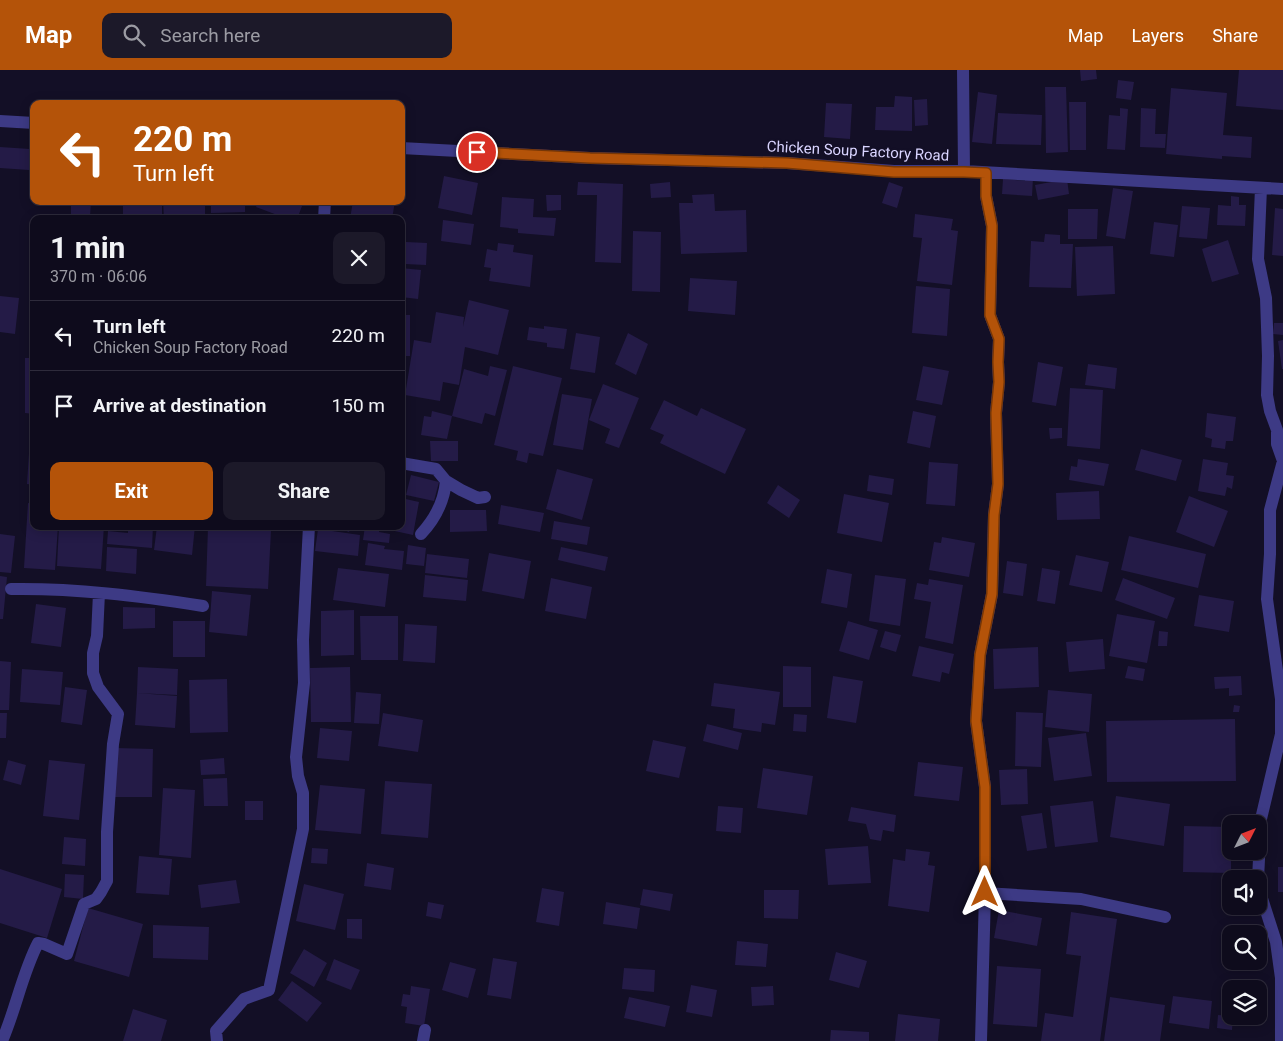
<!DOCTYPE html>
<html lang="en">
<head>
<meta charset="utf-8">
<style>
  body { margin:0; font-family:Roboto,sans-serif; background:#1c1929; color:#f1f3f6; height:100vh; display:flex; flex-direction:column; font-size:19px; white-space:nowrap }
  * { box-sizing:border-box; margin:0 }
  p { font-size:16px; color:#9b9ba3 }
  .icon { flex:none; width:28px; height:28px; fill:none; stroke:currentColor; stroke-width:2; stroke-linecap:round; stroke-linejoin:round }
  .map { position:relative; flex:1; overflow:hidden }
  .details { position:absolute; left:30px; top:145px; width:375px; height:315px; display:flex; flex-direction:column; background:#0e0b1c; border-radius:10px; box-shadow:0 2px 12px #0003,0 0 0 1px #2e2b3b }
  .details>* { flex:none }
  .guide { position:absolute; left:30px; top:30px; width:375px; height:105px; border-radius:10px; box-shadow:0 2px 12px #0003,0 0 0 1px #2e2b3b; background:#b45309; color:#fff; overflow:hidden }
  .needle { width:32px; rotate:48deg }
  .fabs { position:absolute; left:1222px; top:745px; display:grid; gap:10px }
  .fabs a { display:grid; place-items:center; width:45px; height:45px; border-radius:10px; background:#0e0b1c; box-shadow:0 2px 12px #0003,0 0 0 1px #2e2b3b; font-size:25px }
  .pin { position:absolute; display:grid; place-items:center; width:42px; height:42px; color:#fff; margin:-21px; border:2px solid #fff; border-radius:50%; box-shadow:0 1px 5px #0007 }
  .me { position:absolute; width:55px; margin:-28px; rotate:0deg; stroke-linejoin:round; filter:drop-shadow(0 0 4px #0008) }
  .turn { display:flex; align-items:center; gap:18px; height:105px; padding:0 20px; font-size:22px }
  .turn .icon { width:65px; height:65px; stroke-width:2.5 }
  .turn b { display:block; font-size:35px; line-height:42px }
  .round { display:grid; place-items:center; flex:none; width:52px; height:52px; border-radius:10px; background:#1c1929 }
  .summary { display:flex; align-items:center; justify-content:space-between; height:85px; padding:0 20px }
  h1 { font-size:30px; font-weight:700; line-height:38px }
  .primary-button { display:flex; gap:10px; margin-top:auto; padding:10px 20px }
  .primary-button a { flex:1; height:58px; border-radius:10px; background:#b45309; color:#fff; font-size:20px; font-weight:700; line-height:58px; text-align:center }
  .primary-button a+a { background:#1c1929; color:#f1f3f6 }
  ul { padding:0; list-style:none }
  li { display:flex; align-items:center; gap:15px; height:70px; padding:0 20px; border-top:1px solid #2e2b3b }
  li div { flex:1 }
  li b { display:block; font-size:19px }
  li em { font-style:normal }
  header { display:flex; align-items:center; gap:30px; box-sizing:border-box; height:70px; padding:0 25px; background:#b45309; color:#fff }
  header strong { font-size:24px }
  nav { display:flex; gap:28px; margin-inline-start:auto; font-size:18px }
  .search { width:350px; height:45px; background:#1c1929; display:flex; align-items:center; gap:12px; box-sizing:border-box; padding:0 18px; border-radius:10px; color:#9b9ba3; font-size:19px }
  .map>svg:first-child { display:block }
  .building { fill:#241b47 }
  .lines { fill:none; stroke-linecap:round; stroke-linejoin:round }
  .minor { stroke:#3d3a85; stroke-width:12 }
  .route-casing { stroke:#753606; stroke-width:12 }
  .route { stroke:#b45309; stroke-width:9 }
  .labels { text-anchor:middle; stroke-width:4.5; stroke-linejoin:round; paint-order:stroke }
  .street-label { font-size:15px; fill:#d9d4ff; stroke:#130f26 }
</style>
</head>
<body>
<header>
<strong>Map</strong>
<div class="search"><svg class="icon" aria-label="search" viewBox="0 0 24 24"><circle cx="10" cy="10" r="6"/><path d="M15 15l6 6"/></svg>Search here</div>
<nav><a>Map</a><a>Layers</a><a>Share</a></nav>
</header>
<div class="map">
<svg width="1283" height="971" viewBox="0 0 1283 971">
  <rect width="100%" height="100%" fill="#130f26"/>
  <path class="building" d="M1080 0H1096L1097 9 1081 11Z
    M1239 0H1283V40L1236 36Z
    M1118 10 1134 12 1131 30 1116 28Z
    M1045 17H1066L1068 82 1046 83Z
    M1171 18 1227 23 1223 65 1252 67 1251 88 1222 86V89L1166 84Z
    M978 22 997 25 992 74 972 72Z
    M895 26 912 27V61L875 60 876 37H894Z
    M927 29 928 55 915 56 914 30Z
    M1069 32H1086V80H1070Z
    M826 33 852 34 850 69 824 67Z
    M1120 38 1128 39 1125 80 1107 79 1109 45 1120 46Z
    M1141 38 1156 39 1155 64H1166L1165 78 1140 77Z
    M998 43 1042 45 1041 75 996 74Z
    M0 77 30 79 29 100 0 98Z
    M444 106 478 113 472 145 438 138Z
    M1025 108H1033L1032 126 1002 124 1003 109 1025 111Z
    M1067 109 1069 124 1038 130 1035 115Z
    M578 112 623 114 621 193 595 192 597 125H577Z
    M670 112 671 127 651 128 650 114Z
    M889 112 903 117 897 138 882 133Z
    M1113 118 1133 121 1125 169 1106 166Z
    M714 124 715 141 746 140 747 182 681 184 679 133H693L692 125Z
    M546 125H561V140L547 141Z
    M1231 126 1239 127V135H1246L1245 156 1217 155 1218 135 1231 136Z
    M502 127 534 129 533 147 556 148 554 166 518 163V159L500 157Z
    M71 131H91L90 147 71 146Z
    M123 131H162V149H123Z
    M163 131H205V149H164Z
    M211 131H245V142L211 143Z
    M259 131H304L297 149H288L256 137Z
    M353 131H395L392 149H350Z
    M1182 136 1210 138 1207 169 1179 167Z
    M1275 138 1283 139V186L1272 185Z
    M1068 139H1098L1097 169H1068Z
    M915 144 953 149 951 160 958 161 952 215 917 211 922 168 913 167Z
    M443 150 474 154 471 175 441 171Z
    M1154 152 1178 155 1174 187 1150 184Z
    M633 161 661 162 660 222 632 221Z
    M1045 164 1060 165V174H1073L1071 218 1029 217 1031 171 1044 172Z
    M1228 170 1239 204 1212 212 1202 179Z
    M406 172 427 173 426 195 405 194Z
    M498 173 514 175 513 182 533 185 530 217 489 211 491 198 484 197 487 179 497 181Z
    M1113 176 1115 224 1077 226 1075 177Z
    M401 198 421 200 418 229 401 227Z
    M690 208 737 211 735 245 688 241Z
    M916 216 950 219 947 266 912 263Z
    M0 226 19 228 15 264 0 262Z
    M469 230 509 240 498 285 465 277 459 315 443 312 440 331 405 325 414 270 431 273 436 242 464 247 463 257Z
    M401 245H410V286H401Z
    M1274 253H1283V265L1273 264Z
    M544 256 567 259 564 279 547 277V273L527 270 529 257 544 259Z
    M576 263 600 267 595 303 570 299Z
    M628 263 648 274 636 305 615 294Z
    M1283 270V299H1282L1278 271Z
    M25 288H34V344L25 343Z
    M1038 292 1063 297 1056 336 1032 332Z
    M1088 294 1117 298 1115 319 1085 315Z
    M490 296 507 300 495 346 485 343 482 354 452 346 464 299 488 306Z
    M513 296 562 308 543 386 529 383 527 393 516 390 518 381 494 375Z
    M923 296 949 301 942 335 916 330Z
    M603 314 639 328 619 378 605 373 610 359 589 350Z
    M1070 318 1103 320 1100 379 1067 376Z
    M562 324 592 329 583 380 553 375Z
    M664 330 697 346 701 338 746 359 725 404 660 373 664 365 650 359Z
    M432 341 452 346 447 369 421 365 424 346 431 347Z
    M913 341 936 346 930 378 907 373Z
    M1207 343 1236 347 1233 371H1226L1225 379 1211 377 1212 369 1205 367Z
    M1049 358H1062V368L1050 369Z
    M430 371H458V391H431Z
    M1141 379 1182 390 1176 411 1135 400Z
    M29 383 34 384V415L27 414Z
    M1078 389 1109 394 1104 416 1069 410 1071 396 1077 397Z
    M1203 389 1228 393 1226 405 1234 406 1232 419 1227 417 1225 426 1198 421Z
    M929 392 958 394 955 436 926 434Z
    M557 399 593 409 582 450 546 439Z
    M411 405 439 412 434 431 406 425Z
    M869 405 894 409 892 425 867 421Z
    M778 415 800 430 789 448 767 433Z
    M1099 421 1100 449 1057 450 1056 423Z
    M844 424 889 433 882 472 837 463Z
    M1189 426 1228 441 1214 477 1176 462Z
    M401 428 419 432 413 465 381 458V456H401Z
    M28 433 34 434V456H58L55 500 24 498Z
    M501 435 544 443 540 462 498 454Z
    M450 440H486L487 461 450 462Z
    M554 451 590 457 587 475 551 469Z
    M59 456H104L101 499 57 496Z
    M128 456H153L152 478 107 474 108 461 128 463Z
    M157 456H195L192 485 154 480Z
    M334 456H351L349 462Z
    M365 456H380L379 462 390 464 389 473 363 470Z
    M208 457 271 460 268 519 206 516Z
    M318 459 360 465 358 486 315 481Z
    M0 464 15 466 11 503 0 502Z
    M1129 466 1206 484 1198 518 1121 500Z
    M942 467 975 473 969 507 929 500 934 472 941 473Z
    M368 473 385 476 384 479 404 481 402 500 365 495Z
    M408 475 426 478 424 496 406 494Z
    M107 477 137 479 136 504 106 501Z
    M561 477 608 487 605 501 558 490Z
    M489 483 531 491 524 529 482 521Z
    M427 484 469 489 467 508 425 503Z
    M1076 485 1109 492 1102 522 1069 515Z
    M1007 491 1027 494 1023 526 1003 523Z
    M338 498 389 504 385 537 333 530Z
    M1042 498 1060 501 1055 534 1037 531Z
    M827 499 852 504 847 538 821 533Z
    M425 505 468 510 466 531 423 527Z
    M875 505 906 509 900 556 869 551Z
    M0 506 7 507 3 549H0Z
    M551 508 592 517 586 549 545 541Z
    M1123 508 1175 528 1167 549 1115 530Z
    M929 509 963 515 953 574 925 568 931 532 914 529 917 513 928 515Z
    M212 521 251 525 247 566 209 562Z
    M1199 525 1234 531 1229 562 1194 556Z
    M36 534 66 538 61 577 31 573Z
    M123 537 155 538V558L123 559Z
    M354 540V585L321 586V541Z
    M1117 544 1155 551 1147 593 1109 586Z
    M360 546H398V590H361Z
    M173 551H205V587H173Z
    M848 551 878 560 869 590 839 581Z
    M405 554 437 556 435 593 403 591Z
    M885 561 901 565 896 582 880 577Z
    M1159 561 1168 562 1167 576H1158Z
    M1103 569 1105 599 1069 602 1066 572Z
    M919 576 954 584 949 604 942 602 940 612 912 606Z
    M1038 577 1039 617 994 619 993 579Z
    M0 591 11 592 9 640H0Z
    M783 596 811 597V637H783Z
    M1128 596 1145 599 1143 611 1125 608Z
    M138 597 178 599 177 625 137 623Z
    M350 597 351 652H311L310 598Z
    M22 599 63 602 60 635 20 632Z
    M833 606 863 611 856 653 827 648Z
    M1241 606 1242 625 1229 626V618L1215 619 1214 607Z
    M227 609 228 662 190 663 189 610Z
    M714 613 780 622 775 655 762 653 761 662 733 658 735 639 711 636Z
    M65 617 87 620 82 655 61 652Z
    M1048 620 1092 624 1089 662 1045 657Z
    M356 622 381 624 379 654 354 653Z
    M137 623 177 626 175 658 135 655Z
    M1234 635 1240 636 1239 642H1233Z
    M1016 642 1043 643 1041 697 1015 696Z
    M0 643H7L6 668H0Z
    M383 643 423 650 418 682 378 676Z
    M794 644 807 645 806 662 793 661Z
    M1235 649 1236 711 1107 712 1106 651Z
    M707 654 742 663 738 680 703 671Z
    M320 658 352 661 349 691 317 688Z
    M1086 663 1092 706 1054 711 1048 668Z
    M653 670 686 677 679 708 646 701Z
    M116 678 153 679 152 727H115Z
    M224 688 225 704 201 705 200 690Z
    M8 690 26 695 21 715 3 710Z
    M49 690 85 694 79 750 43 746Z
    M918 692 963 697 959 731 914 726Z
    M763 698 813 706 807 745 757 738Z
    M1027 699 1028 734 1001 735 999 700Z
    M227 708 228 736H204L203 709Z
    M385 711 432 714 428 768 381 764Z
    M320 715 365 719 361 764 315 760Z
    M163 718 195 720 191 788 159 785Z
    M1116 726 1170 734 1164 776 1110 767Z
    M245 731H263V750H245Z
    M1093 731 1098 772 1055 777 1050 736Z
    M718 736 743 738 741 763 716 761Z
    M851 737 896 745 894 762 883 760 881 771 870 769 866 754 848 751Z
    M1042 743 1047 778 1027 781 1021 746Z
    M1184 756 1231 757V803L1183 802Z
    M64 767 86 769 85 796 62 794Z
    M868 776 871 813 828 815 825 779Z
    M312 778 328 779 327 794 311 793Z
    M906 779 930 782 928 795 935 796 929 842 888 836 893 789 905 791Z
    M139 786 172 789 169 825 136 823Z
    M367 793 394 798 391 820 364 816Z
    M1278 797H1283V822H1278Z
    M0 799 62 819 47 868 0 853Z
    M65 804 84 805 83 829 64 827Z
    M236 810 240 833 201 838 198 815Z
    M304 814 344 824 335 860 296 851Z
    M542 818 564 822 559 856 536 852Z
    M643 819 673 824 670 841 640 835Z
    M764 820H799L798 849 764 848Z
    M428 832 444 835 441 849 426 846Z
    M606 832 640 838 637 859 603 854Z
    M88 838 143 854 129 907 74 891Z
    M999 840 1042 848 1037 876 994 868Z
    M1071 842 1117 849 1100 971H1041L1045 943 1073 947 1081 886 1066 884Z
    M347 849H362V869L347 868Z
    M153 855 209 857 208 890 153 888Z
    M737 871 768 874 766 897 735 895Z
    M304 879 327 893 314 917 290 903Z
    M836 882 867 891 859 918 829 910Z
    M493 888 517 892 511 929 487 925Z
    M334 889 360 900 351 920 326 910Z
    M450 892 476 899 468 928 442 920Z
    M997 896 1041 899 1037 957 993 954Z
    M624 898 655 900 654 922 622 919Z
    M292 911 322 933 307 952 278 930Z
    M691 915 717 920 712 947 686 942Z
    M411 916 430 919 424 956 405 953 407 937 401 936 403 924 410 925Z
    M773 916 774 935 752 936 751 917Z
    M1173 926 1212 931 1209 959 1169 953Z
    M629 927 670 936 665 957 624 948Z
    M1110 927 1165 935 1160 971H1104Z
    M133 939 167 950 161 971H123Z
    M898 944 940 949 938 971H895Z
    M1218 945 1233 946 1232 960 1217 958Z
    M831 960 869 962V971H830Z"/>
  <g class="lines">
    <path class="minor" d="M963 0 964 101
      M0 51 34 53
      M401 78 590 88 787 93 894 101H964L1283 119
      M324 149 325 131
      M401 393 436 399 446 411 461 420 478 428 485 427
      M421 464C435 449 444 432 446 411
      M11 519C75 518 139 526 203 536
      M1258 809 1261 749 1281 664V629L1267 529 1270 484V440L1283 391 1277 374V360L1270 341 1267 325 1268 286 1266 228 1258 189 1261 118
      M1259 819 1276 872 1281 908V971
      M985 823 1081 829 1165 847
      M2 971C16 939 22 904 38 873L44 874 67 884 84 834 96 829 101 822 107 811V762L113 674 118 644 98 617 93 603V583L97 566 99 523
      M217 971 216 961 244 929 269 920 303 759V723L298 706 296 687 304 613 303 570 309 456
      M423 971 425 960
      M981 971 985 823V717L976 651 980 585 992 524 994 445 998 414 996 343 999 312 998 292 999 269 990 245 992 156 986 126V103"/>
  </g>
  <g class="lines">
    <defs>
      <path id="route" d="M477 82 590 88 787 93 894 102H964L986 103V126L992 156 990 245 999 269 998 292 999 312 996 343 998 414 994 445 992 524 980 585 976 651 985 717V822"/>
    </defs>
    <use href="#route" class="route-casing"/>
    <use href="#route" class="route"/>
  </g>
  <g class="labels">
    <g class="street-label">
      <text transform="translate(858 81) rotate(3)" y="5">Chicken Soup Factory Road</text>
    </g>
  </g>
</svg>
<div class="fabs">
<a><svg class="needle" viewBox="-14 -14 28 28"><path d="M0-13l5 13h-10z" fill="#e53935"/><path d="M0 13l5-13h-10z" fill="#9b9ba3"/></svg></a>
<a><svg class="icon" aria-label="sound" viewBox="0 0 24 24"><path d="M4 9h4l5-4v14l-5-4H4zM17 9q2 3 0 6"/></svg></a>
<a><svg class="icon" aria-label="search" viewBox="0 0 24 24"><circle cx="10" cy="10" r="6"/><path d="M15 15l6 6"/></svg></a>
<a><svg class="icon" aria-label="layers" viewBox="0 0 24 24"><path d="M12 4l9 5-9 5-9-5zM3 14l9 5 9-5"/></svg></a>
</div>
<div class="pin" style="left:477px;top:82px;background:#d93025"><svg class="icon" aria-label="arrive" viewBox="0 0 24 24"><path d="M6 21V4h12l-3 4 3 4H6"/></svg></div>
<svg class="me" style="left:985px;top:822px" viewBox="-20 -20 40 40"><path d="M0-17L14 15 0 8-14 15z" fill="#b45309" stroke="#fff" stroke-width="4"/></svg>
<div class="guide">
<div class="turn"><svg class="icon" aria-label="left" viewBox="0 0 24 24"><path d="M17 20v-9H6M10 6l-5 5 5 5"/></svg><div><b>220 m</b>Turn left</div></div>
</div>
<section class="details">
<div class="summary"><div><h1>1 min</h1><p>370 m · 06:06</p></div><a class="round"><svg class="icon" aria-label="close" viewBox="0 0 24 24"><path d="M6 6l12 12M18 6L6 18"/></svg></a></div>
<ul>
<li><svg class="icon" aria-label="left" viewBox="0 0 24 24"><path d="M17 20v-9H6M10 6l-5 5 5 5"/></svg><div><b>Turn left</b><p>Chicken Soup Factory Road</p></div><em>220 m</em></li>
<li><svg class="icon" aria-label="arrive" viewBox="0 0 24 24"><path d="M6 21V4h12l-3 4 3 4H6"/></svg><div><b>Arrive at destination</b></div><em>150 m</em></li>
</ul>
<div class="primary-button"><a>Exit</a><a>Share</a></div>
</section>
</div>
</body>
</html>
